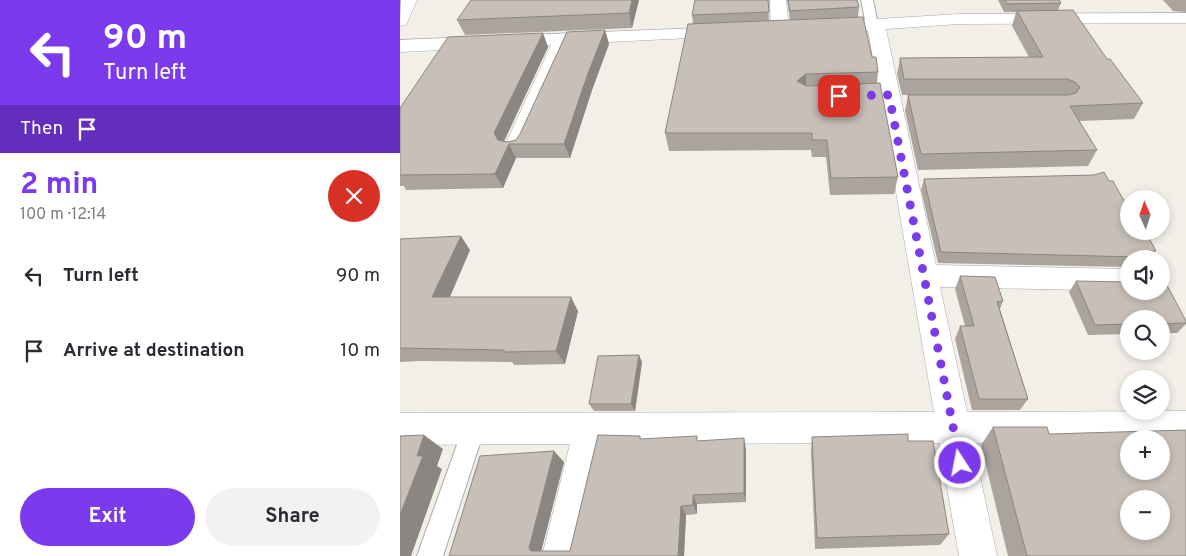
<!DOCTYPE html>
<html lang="en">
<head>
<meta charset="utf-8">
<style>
  body { margin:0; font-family:Overpass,sans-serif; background:#f2f2f3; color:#2b2b33; height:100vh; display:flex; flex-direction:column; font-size:19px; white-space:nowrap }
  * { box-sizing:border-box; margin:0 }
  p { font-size:16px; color:#7c7c81 }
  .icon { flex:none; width:28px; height:28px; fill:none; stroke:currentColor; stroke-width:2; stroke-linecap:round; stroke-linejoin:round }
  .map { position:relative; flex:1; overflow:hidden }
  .drawer { display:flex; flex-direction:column; background:#fff; width:400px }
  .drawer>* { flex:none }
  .top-card { background:#7c3aed; color:#fff; overflow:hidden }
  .needle { width:32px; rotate:357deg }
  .fabs { position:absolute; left:720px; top:190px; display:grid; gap:10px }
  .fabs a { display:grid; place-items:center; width:50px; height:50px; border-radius:50%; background:#fff; box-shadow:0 2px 8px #0003; font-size:25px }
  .pin { position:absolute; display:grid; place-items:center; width:42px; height:42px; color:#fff; margin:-21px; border-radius:10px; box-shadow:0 2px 8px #0006 }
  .me { position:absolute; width:55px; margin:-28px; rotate:349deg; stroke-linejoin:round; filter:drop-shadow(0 0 4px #0008) }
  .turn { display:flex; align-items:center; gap:18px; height:105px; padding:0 20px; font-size:22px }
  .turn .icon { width:65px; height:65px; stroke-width:2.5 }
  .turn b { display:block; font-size:35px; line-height:42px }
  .then { display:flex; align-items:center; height:48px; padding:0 20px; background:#0003; gap:10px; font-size:19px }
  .round { display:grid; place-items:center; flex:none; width:52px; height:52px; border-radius:26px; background:#f2f2f3 }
  .overview { display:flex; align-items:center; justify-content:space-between; height:85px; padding:0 20px }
  h1 { font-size:30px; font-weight:700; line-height:38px; color:#7c3aed }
  .button { display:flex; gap:10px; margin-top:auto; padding:10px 20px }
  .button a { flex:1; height:58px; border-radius:30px; background:#7c3aed; color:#fff; font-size:20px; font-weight:700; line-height:58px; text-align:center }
  .button a+a { background:#f2f2f3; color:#2b2b33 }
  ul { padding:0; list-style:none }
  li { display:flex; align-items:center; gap:15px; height:75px; padding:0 20px }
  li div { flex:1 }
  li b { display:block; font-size:19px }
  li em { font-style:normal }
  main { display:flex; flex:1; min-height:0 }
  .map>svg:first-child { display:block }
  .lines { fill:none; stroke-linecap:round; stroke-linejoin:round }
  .lane-casing { stroke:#a9a9a9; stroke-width:2 }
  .street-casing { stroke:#a9a9a9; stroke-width:1 }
  .lane { fill:#fff; fill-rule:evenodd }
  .street { fill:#fff; fill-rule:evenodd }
  .wall { fill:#aba49e }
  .shaded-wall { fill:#8b8681 }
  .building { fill:#c7bfb8; stroke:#8b8681; fill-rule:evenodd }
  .route { stroke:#7c3aed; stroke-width:9; stroke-dasharray:0 16.2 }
</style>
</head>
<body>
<main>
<section class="drawer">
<div class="top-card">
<div class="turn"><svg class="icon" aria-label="left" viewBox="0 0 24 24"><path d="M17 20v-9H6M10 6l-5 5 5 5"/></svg><div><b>90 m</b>Turn left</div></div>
<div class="then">Then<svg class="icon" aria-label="arrive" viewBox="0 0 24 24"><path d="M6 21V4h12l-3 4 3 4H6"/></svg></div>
</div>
<div class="overview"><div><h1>2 min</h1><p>100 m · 12:14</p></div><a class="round" style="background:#d93025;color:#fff"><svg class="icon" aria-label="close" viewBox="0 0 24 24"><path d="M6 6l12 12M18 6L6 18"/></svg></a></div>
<ul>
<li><svg class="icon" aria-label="left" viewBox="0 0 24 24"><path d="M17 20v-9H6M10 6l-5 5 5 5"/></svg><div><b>Turn left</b></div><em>90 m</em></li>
<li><svg class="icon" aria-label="arrive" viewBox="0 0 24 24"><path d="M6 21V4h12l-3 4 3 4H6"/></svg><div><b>Arrive at destination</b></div><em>10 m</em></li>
</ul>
<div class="button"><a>Exit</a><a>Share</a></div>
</section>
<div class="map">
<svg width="786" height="556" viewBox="0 0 786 556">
  <rect width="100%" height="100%" fill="#f2efe9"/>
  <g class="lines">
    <defs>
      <path id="lane" d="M461 0H473L478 25 476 28 472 29 466 25Z
        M74 417 82 420 85 428 43 556H17L63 428 66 420Z"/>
      <path id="street" d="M1 0H17L6 25 0 26Z
        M370 0H386L389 29 386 33 380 34 374 33 371 29Z
        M786 13V23L559 24 486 29 536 265 729 269V291L540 287 567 412 786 411V443H761V439H729V443H573L597 556H559L539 443 204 444 180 556H142L170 444 0 445V413L534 412 468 30 429 32 423 31 420 27 423 23 429 22 559 14Z
        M323 27 329 28 332 32 329 36 170 44 128 143 125 148 117 150 109 148 106 143 151 45 0 52V40Z"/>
    </defs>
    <use href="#lane" class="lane-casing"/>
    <use href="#street" class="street-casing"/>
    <use href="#lane" class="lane"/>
    <use href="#street" class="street"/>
  </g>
  <path class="wall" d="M239 0 232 28 65 35 57 20Z
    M368 0 369 21 390 20 387 0H457L459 7 458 17 478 72 477 83 498 177 494 194 430 195 426 157H412L411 150 269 151 265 133 293 24 292 15Z
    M598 0H659L661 3 658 10 707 59 743 103 734 119 679 121 697 150 688 166 518 170 505 111 508 95H661H502L497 74 500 58 629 57 612 26 616 12H604Z
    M763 0H786V12L773 11Z
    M205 30 209 44 192 90 170 158H116L103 188 6 190 4 186H0V108L148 47 104 142H107L116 140Z
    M524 179 709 181 756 251 752 256 753 259H729V267L538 263 521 190Z
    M0 239 70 250 50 297 178 311 165 364 114 365 112 362 21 361 0 362Z
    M560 276 603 301 600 309 628 399 620 410H572L555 339 560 326H565L555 289Z
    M676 281 786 321V324L777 333H761V319H729V334L688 335 669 292Z
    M242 362 235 411H194L189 404Z
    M593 427 649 434 786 556H608L581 445Z
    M412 437 549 534 540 545 415 549 411 452Z
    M242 439 299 441 346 449V502L297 504V514L286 515 284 556H49L164 462 141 551H170Z"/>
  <path class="shaded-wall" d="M232 0H239L232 28 229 13Z
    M205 30 209 44 192 90 170 158 164 144 187 76Z
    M143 33 148 47 101 147 94 133Z
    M406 74V91L397 81Z
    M109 144 116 158 103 188 95 174Z
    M61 236 70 250 44 310 32 297Z
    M171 297 178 311 165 364 156 351Z
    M239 355 242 362 235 411 231 404Z
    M24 435 43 449 37 466 42 469 11 556H0V515L17 456Z
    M344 438 346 449V502L344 493Z
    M154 451 164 462 140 556 131 551 129 548Z
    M293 495 297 504V514L293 505Z
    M281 506 286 515 284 556H278Z"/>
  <path class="building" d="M71 0H232L229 13 57 20Z
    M295 0H368L369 12 292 15Z
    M388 0H457L459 7 390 11Z
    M605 0H659L661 3 607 4Z
    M673 10 707 59H710L743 103 670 106 697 150 521 154 508 95H668L676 93 680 87 675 82 668 79H504L500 58 643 57 617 11Z
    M463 17 472 57H476L478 72 406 74 397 81 406 86 480 83 498 177 431 178 427 140H412V133H265L288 24Z
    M205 30 187 76 164 144H109L95 174 0 175V108L48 37 143 33 94 133 98 140 107 142 116 140 120 134 167 32Z
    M704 172 709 181H713L729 210V231H745L756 251H749L753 259H739L737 257 541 252 524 179 694 175Z
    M61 236 32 297H171L156 351 104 352V350L0 348V239Z
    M761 274 786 321V323L761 324V319H729V324L695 325 676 281 729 282V291H761Z
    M560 276 595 277 603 301 597 302 628 399H579L560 326H574Z
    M239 355 231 404H189L198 356Z
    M593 427H647L649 434 786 430V556H627ZM729 439H761V471H729ZM729 499H761V531H729Z
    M508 434V441H533L549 534 417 538 412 437Z
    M24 435 17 456H23L0 515V436Z
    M198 435 240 436V439L297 436V441L344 438V493L293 495V505L281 506 278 556H49L80 456 154 451 129 548 131 551H170Z"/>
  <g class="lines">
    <path class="route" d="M439 96 489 95 560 463"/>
  </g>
</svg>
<div class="fabs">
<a><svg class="needle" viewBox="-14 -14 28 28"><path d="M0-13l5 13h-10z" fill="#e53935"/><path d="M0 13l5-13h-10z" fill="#7c7c81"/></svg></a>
<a><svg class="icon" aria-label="sound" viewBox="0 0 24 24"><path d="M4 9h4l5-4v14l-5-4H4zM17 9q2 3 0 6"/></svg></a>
<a><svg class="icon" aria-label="search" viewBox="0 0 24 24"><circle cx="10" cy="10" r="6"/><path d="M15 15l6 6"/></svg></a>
<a><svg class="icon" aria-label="layers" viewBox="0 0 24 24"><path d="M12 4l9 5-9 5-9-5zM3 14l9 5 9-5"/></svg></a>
<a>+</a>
<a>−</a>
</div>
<div class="pin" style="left:439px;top:96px;background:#d93025"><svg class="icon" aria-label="arrive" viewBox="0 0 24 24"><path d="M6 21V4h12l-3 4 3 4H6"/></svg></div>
<svg class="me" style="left:560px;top:463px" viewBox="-20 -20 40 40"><circle r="17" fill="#7c3aed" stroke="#fff" stroke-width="3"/><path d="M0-11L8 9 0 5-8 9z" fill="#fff"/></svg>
</div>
</main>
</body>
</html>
